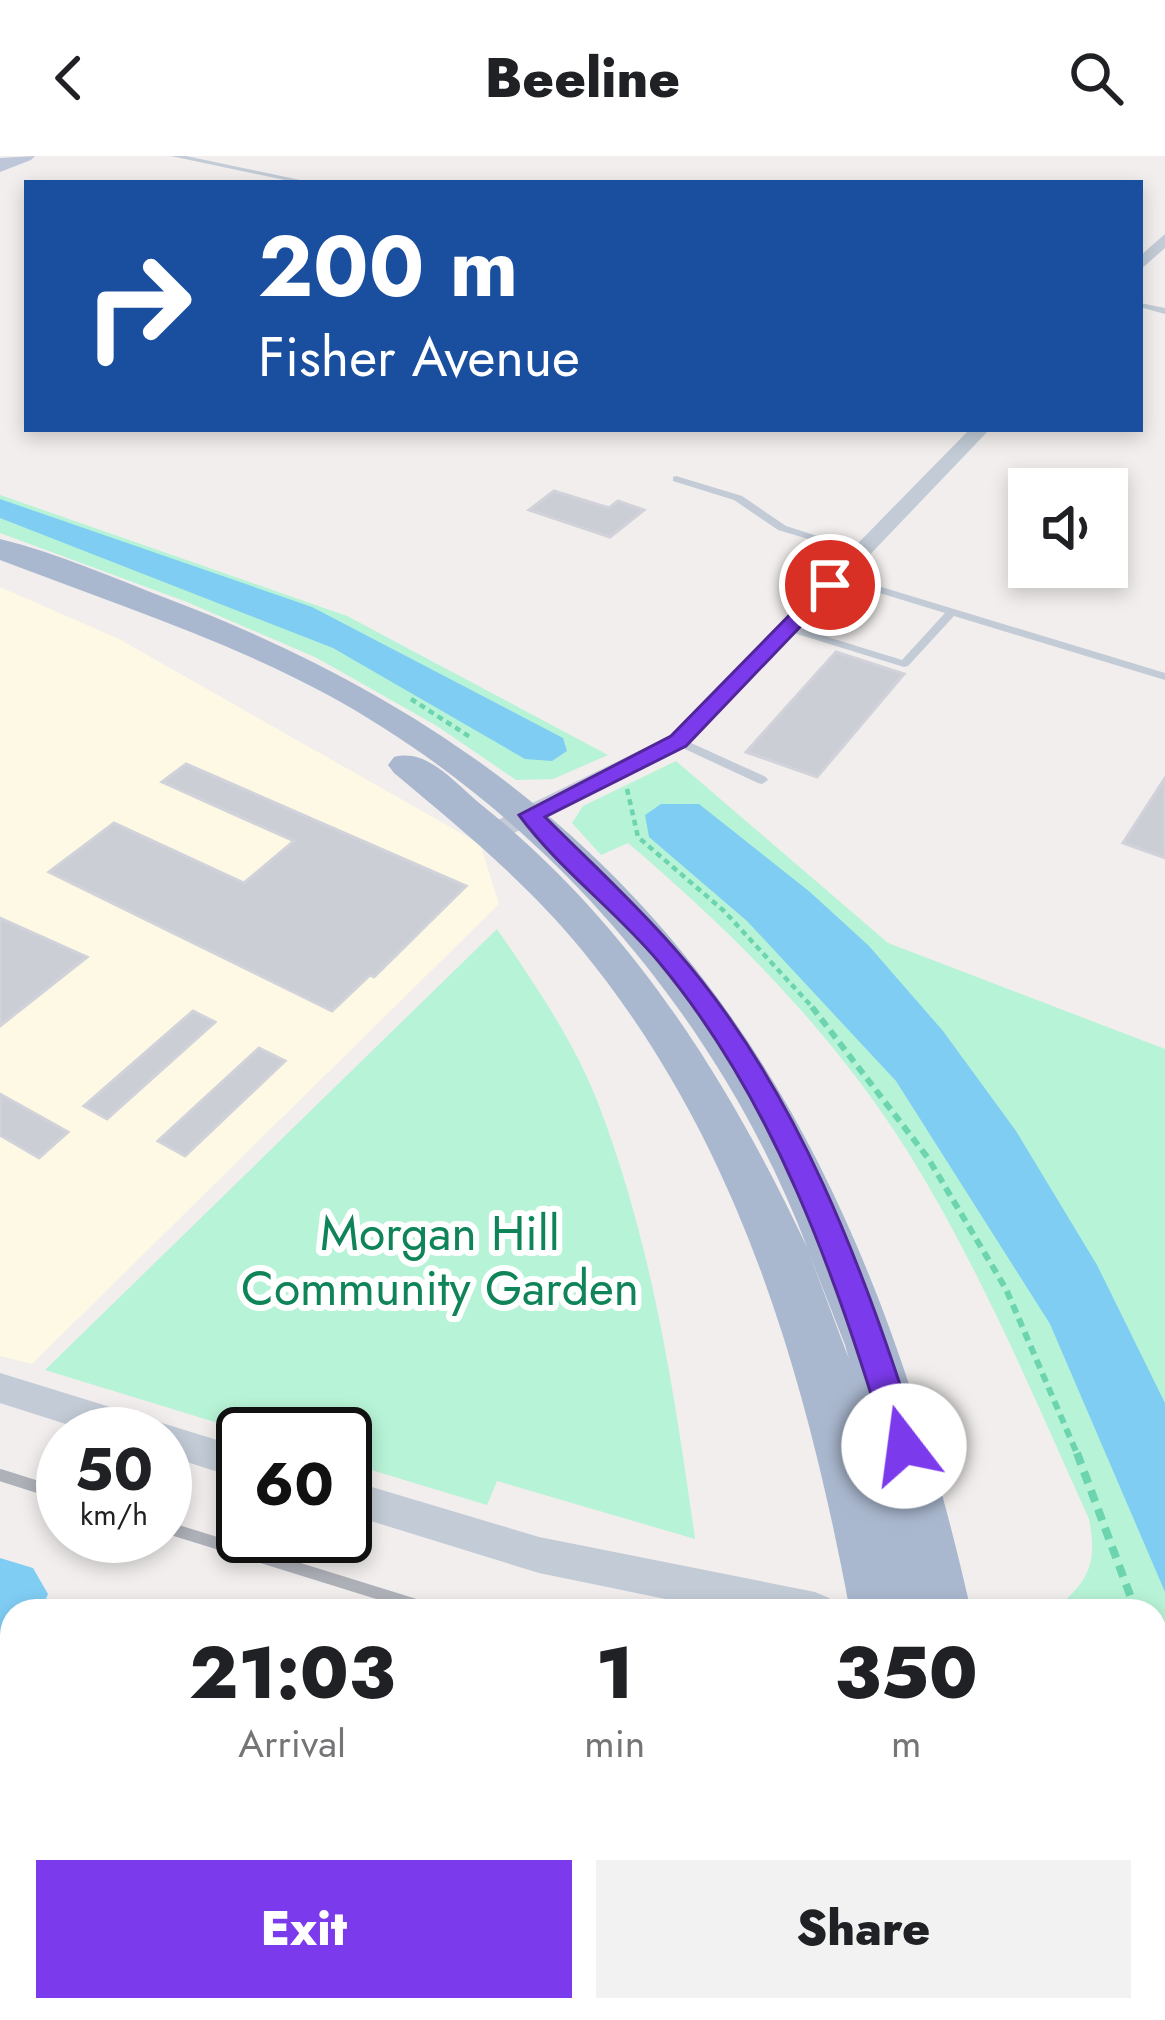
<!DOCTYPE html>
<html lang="en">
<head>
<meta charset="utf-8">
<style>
  body { margin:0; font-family:Jost,sans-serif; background:#f2f2f2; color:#202124; height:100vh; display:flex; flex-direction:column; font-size:45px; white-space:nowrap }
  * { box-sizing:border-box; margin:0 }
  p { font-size:39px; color:#757577 }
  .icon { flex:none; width:66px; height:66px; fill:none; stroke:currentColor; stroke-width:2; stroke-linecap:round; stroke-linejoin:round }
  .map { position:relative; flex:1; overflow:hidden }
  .drawer { position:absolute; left:0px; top:1443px; width:1167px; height:423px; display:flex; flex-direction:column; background:#fff; border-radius:36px 36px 0 0; box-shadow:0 6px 18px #0003 }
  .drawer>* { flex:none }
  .guide { position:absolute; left:24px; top:24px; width:1119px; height:252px; border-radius:0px; box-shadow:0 6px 18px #0003; background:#1a4fa0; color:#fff; overflow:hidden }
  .buttons { position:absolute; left:1008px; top:312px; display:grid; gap:24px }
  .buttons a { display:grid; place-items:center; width:120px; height:120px; border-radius:0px; background:#fff; box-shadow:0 6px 18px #0003; font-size:60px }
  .speed { position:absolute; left:36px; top:1251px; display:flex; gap:24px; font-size:60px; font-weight:700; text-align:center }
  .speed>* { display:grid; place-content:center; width:156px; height:156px; border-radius:50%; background:#fff; box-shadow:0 6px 18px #0003; line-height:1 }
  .speed small { font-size:30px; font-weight:400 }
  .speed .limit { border:6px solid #111; border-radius:18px; background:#fff; color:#111 }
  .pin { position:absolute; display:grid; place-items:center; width:102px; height:102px; color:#fff; margin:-51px; border:6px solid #fff; border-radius:50%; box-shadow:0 3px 12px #0007 }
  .me { position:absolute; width:132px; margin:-66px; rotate:345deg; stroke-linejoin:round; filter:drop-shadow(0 0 9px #0008) }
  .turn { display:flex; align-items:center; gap:42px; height:252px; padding:0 36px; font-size:54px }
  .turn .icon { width:156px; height:156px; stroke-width:2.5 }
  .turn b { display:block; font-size:84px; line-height:102px }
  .eta { display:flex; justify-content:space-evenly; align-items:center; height:204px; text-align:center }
  .eta b { font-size:72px; font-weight:800; line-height:84px }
  .button { display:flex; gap:24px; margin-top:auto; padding:24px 36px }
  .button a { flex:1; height:138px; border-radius:0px; background:#7c3aed; color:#fff; font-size:48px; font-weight:800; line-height:138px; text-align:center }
  .button a+a { background:#f2f2f2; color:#202124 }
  header { display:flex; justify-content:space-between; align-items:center; height:156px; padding:0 36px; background:#fff; font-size:54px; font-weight:800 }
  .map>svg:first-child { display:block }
  .commercial { fill:#fdf9e4 }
  .green { fill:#b7f3d6 }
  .water { fill:#80cdf4 }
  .building { fill:#ccced6; stroke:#d1d2da; stroke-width:3 }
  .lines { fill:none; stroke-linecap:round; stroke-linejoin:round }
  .path-far2 { stroke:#6cd4ae; stroke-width:4.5; stroke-dasharray:6 4.5; stroke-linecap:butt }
  .path-far1 { stroke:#6cd4ae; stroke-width:6; stroke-dasharray:9 6; stroke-linecap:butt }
  .path { stroke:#6cd4ae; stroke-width:8; stroke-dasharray:12 8; stroke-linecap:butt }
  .lane { fill:#c2cbd6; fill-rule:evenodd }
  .street { fill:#c2cbd6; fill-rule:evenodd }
  .secondary { fill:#bec7d9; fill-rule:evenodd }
  .primary { fill:#aab8cf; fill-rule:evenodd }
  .rail { stroke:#afb1b9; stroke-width:12 }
  .route { fill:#7c3aed; stroke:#51269a; stroke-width:3 }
  .labels { text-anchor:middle; stroke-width:12; stroke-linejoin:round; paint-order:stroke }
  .park-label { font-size:48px; fill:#0e8458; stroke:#fff }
</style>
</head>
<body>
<header><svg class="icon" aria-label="back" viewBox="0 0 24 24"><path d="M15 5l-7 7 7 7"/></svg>Beeline<svg class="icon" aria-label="search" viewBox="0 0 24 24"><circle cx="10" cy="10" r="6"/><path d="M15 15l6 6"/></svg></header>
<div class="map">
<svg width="1165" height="1864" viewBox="0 0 1165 1864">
  <rect width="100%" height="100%" fill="#f1eeed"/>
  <path class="commercial" d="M0 431 119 483 480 688 499 748 32 1208 0 1200Z"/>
  <path class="green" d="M0 339 347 460 608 599 553 623 516 624 437 570 317 502 187 446 0 377Z
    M676 605 888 787 1165 893V1530L1155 1527V1455H1053C1088 1426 1098 1409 1089 1363 1033 1239 980 1112 908 996 834 878 734 777 628 687L601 699 572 667 583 650Z
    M497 773C534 827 574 885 598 947 652 1087 674 1234 695 1383L497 1325 487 1349 345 1306V1278H254L45 1214Z"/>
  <path class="water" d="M0 343 312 451 563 582 567 595 552 605 525 603 333 492 0 362Z
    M661 648H699L810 736 869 790 943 875 1016 975 1097 1109 1165 1247V1436L1050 1168 896 925 747 765 649 681 645 659Z
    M0 1402 33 1412 48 1438 41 1455H12V1497L0 1511Z"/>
  <path class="building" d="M554 335 609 352 618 345 644 354 610 381 529 354Z
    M836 496 904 518 817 621 746 596Z
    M186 608 466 730 374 821 370 819 332 855 49 716 114 667 244 727 294 685 162 626Z
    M1165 622V702L1123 687Z
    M0 762 87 801 0 870Z
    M193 855 215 866 107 963 84 950Z
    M259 892 285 905 185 1000 158 985Z
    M0 938 68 976 39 1002 0 979Z"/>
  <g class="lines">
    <path class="path-far2" d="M411 543 470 581
      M627 633 638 681 724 755 815 854"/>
    <path class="path-far1" d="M812 851 928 1002 1006 1133 1078 1300"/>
    <path class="path" d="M1077 1297 1136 1455"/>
    <path class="lane" d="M171 0H186L314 27H299Z
      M1140 147 1165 152V158L1140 151Z
      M676 320 742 340 786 370 867 396 862 399 778 374 734 344 673 325V321Z
      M834 419H842L1165 517V524L954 460 908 510 904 511 784 474V470H792L902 504 945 457 834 423Z
      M678 581 766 621 768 624 762 628 758 627 674 588V582Z"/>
    <path class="street" d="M1165 78V92L1140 114V100Z
      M970 273H990L687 590 514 677H496V665L669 580Z
      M0 1217 243 1292V1324L165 1299V1278H97L0 1247Z
      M345 1323 539 1381 815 1436 829 1442 834 1455H724L539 1417 345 1357Z
      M1155 1546 1165 1550V1591L1155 1587Z"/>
    <path class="secondary" d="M35 0 31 4 0 16V2Z"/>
    <path class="primary" d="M0 383C58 397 116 423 171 444 659 629 860 964 971 1455H850C805 1216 738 984 581 793 526 726 460 672 394 617L388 609 394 601C427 592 454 626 478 646 629 766 726 920 807 1091 720 862 544 657 328 539 224 483 110 446 0 404ZM809 1097 845 1189 849 1203Z
      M869 1854H1013V1864H869Z"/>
    <path class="rail" d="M0 1319 63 1339
      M165 1371 435 1455
      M1155 1680 1165 1683"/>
  </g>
  <path class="route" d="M823 425 840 429 686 590 545 661C588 704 634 746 674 792 799 933 864 1114 920 1290L916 1301 904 1305 892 1301 887 1290C835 1118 775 945 658 805 615 754 559 713 519 659L671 580Z"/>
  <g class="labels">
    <g class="park-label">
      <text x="440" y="1094">Morgan Hill<tspan x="440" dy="55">Community Garden</tspan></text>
    </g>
  </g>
</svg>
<div class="buttons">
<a><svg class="icon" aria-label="sound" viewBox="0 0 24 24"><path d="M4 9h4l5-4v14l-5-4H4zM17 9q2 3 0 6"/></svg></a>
</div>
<div class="speed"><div>50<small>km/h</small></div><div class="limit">60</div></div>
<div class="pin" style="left:830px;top:429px;background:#d93025"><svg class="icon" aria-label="arrive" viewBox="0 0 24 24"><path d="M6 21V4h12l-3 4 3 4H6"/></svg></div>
<svg class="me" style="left:904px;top:1290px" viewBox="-20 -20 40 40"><circle r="19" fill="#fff"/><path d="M0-13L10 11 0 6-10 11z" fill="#7c3aed"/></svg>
<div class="guide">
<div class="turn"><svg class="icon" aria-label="right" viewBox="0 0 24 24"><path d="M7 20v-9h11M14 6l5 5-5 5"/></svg><div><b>200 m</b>Fisher Avenue</div></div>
</div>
<section class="drawer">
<div class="eta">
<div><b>21:03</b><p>Arrival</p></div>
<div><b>1</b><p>min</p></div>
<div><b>350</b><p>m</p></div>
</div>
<div class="button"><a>Exit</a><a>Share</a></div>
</section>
</div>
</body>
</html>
